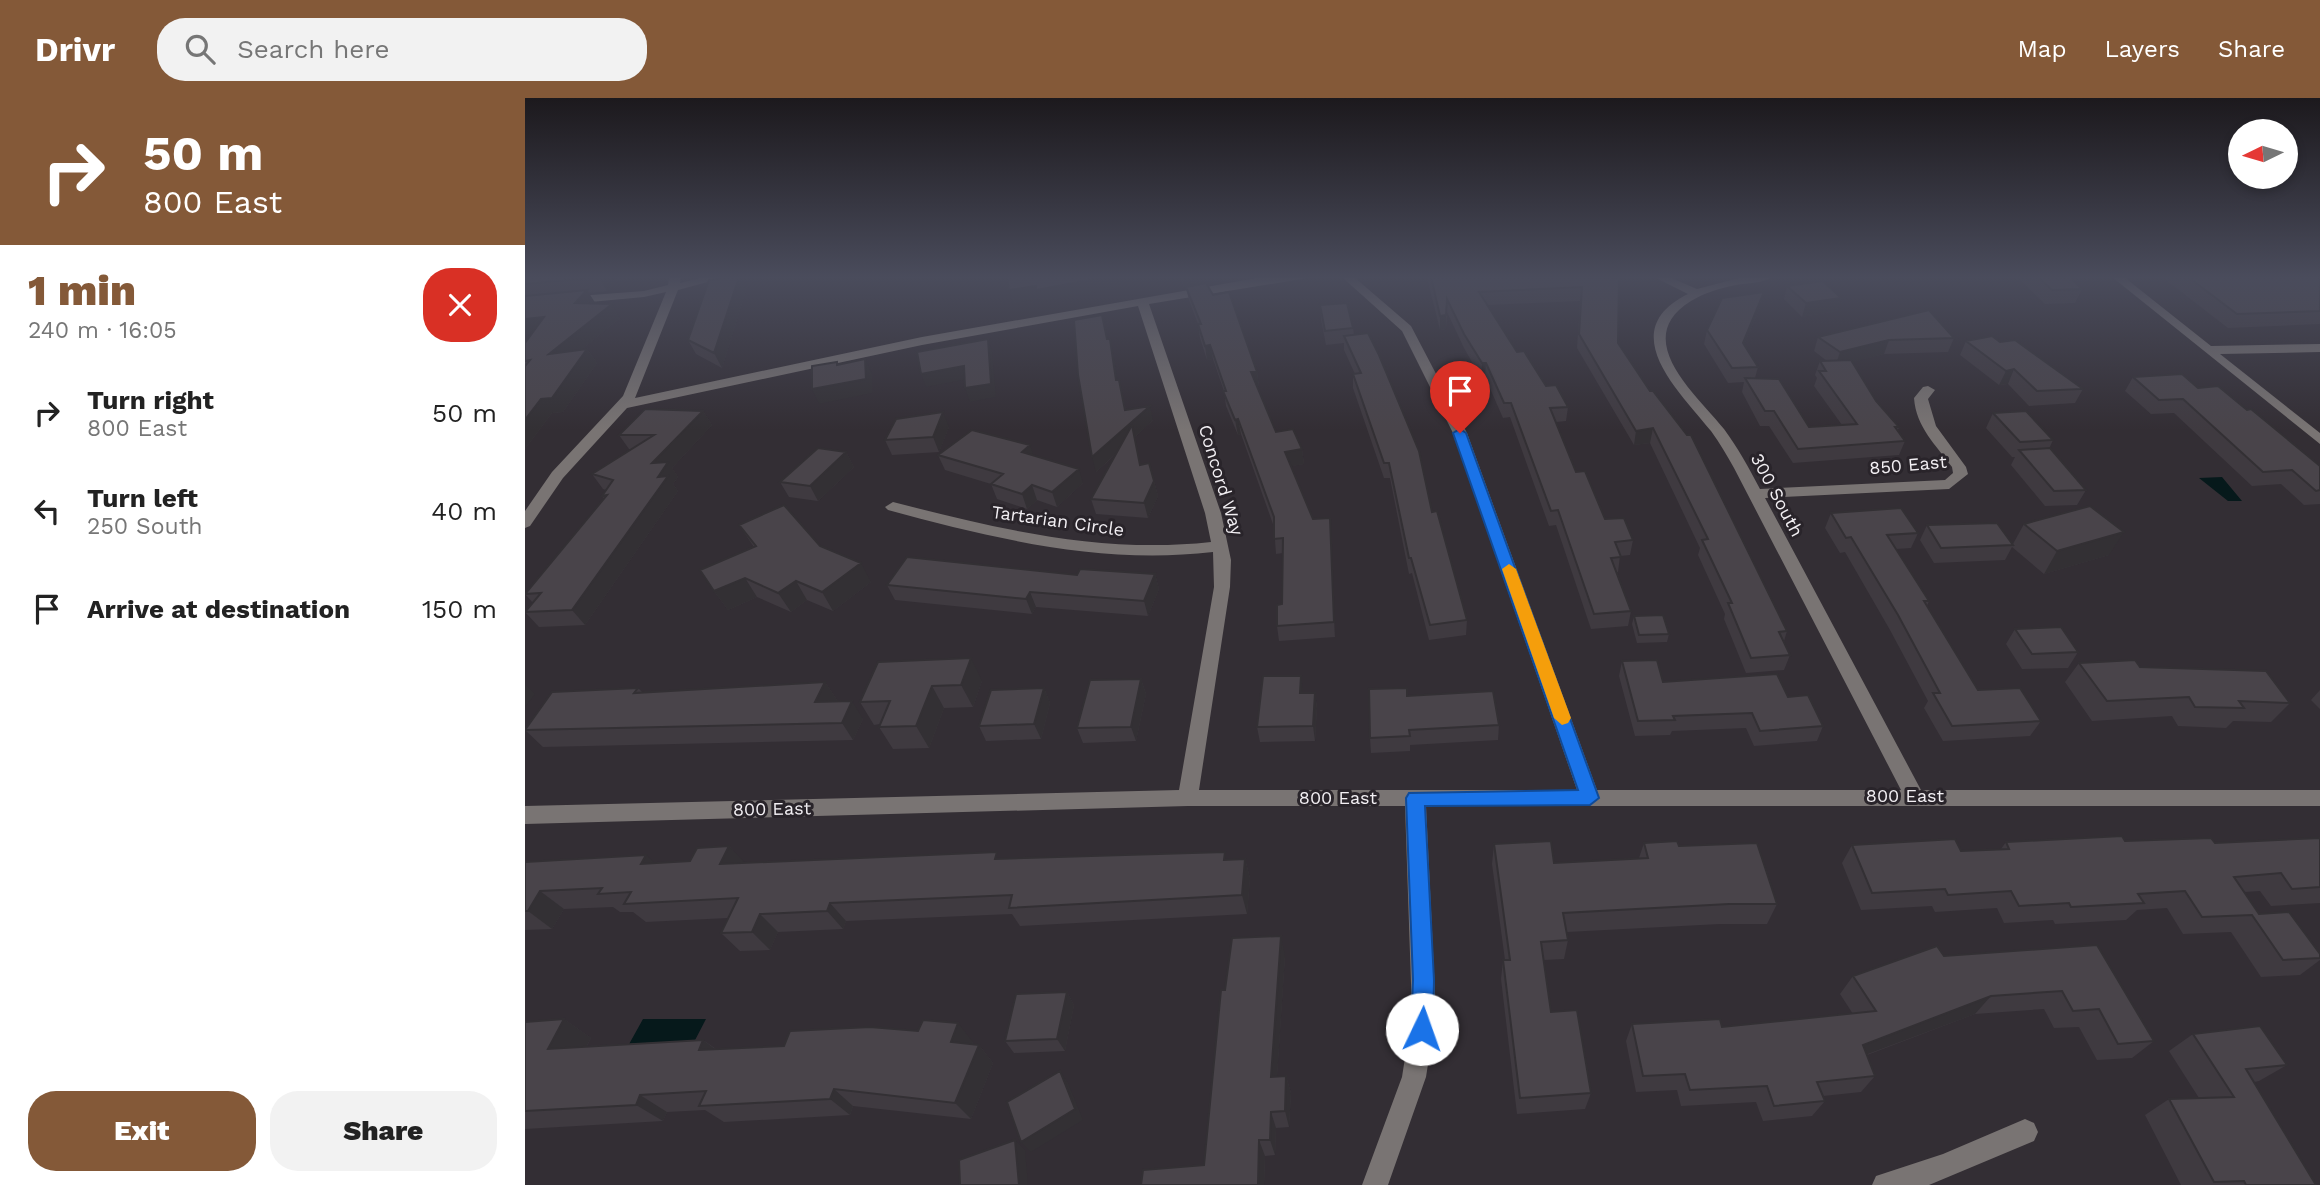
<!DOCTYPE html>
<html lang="en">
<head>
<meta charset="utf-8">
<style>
  body { margin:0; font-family:"Work Sans",sans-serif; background:#f2f2f2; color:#222; height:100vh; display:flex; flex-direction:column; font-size:26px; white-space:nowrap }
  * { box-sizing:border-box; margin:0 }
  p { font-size:23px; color:#767676 }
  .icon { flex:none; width:38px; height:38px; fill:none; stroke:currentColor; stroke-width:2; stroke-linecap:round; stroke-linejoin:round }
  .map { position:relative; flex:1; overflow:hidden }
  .sheet { display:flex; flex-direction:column; background:#fff; width:525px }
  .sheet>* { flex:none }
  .top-card { background:#845938; color:#fff; overflow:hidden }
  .needle { width:46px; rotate:265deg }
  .controls { position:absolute; left:1703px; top:21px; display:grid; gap:14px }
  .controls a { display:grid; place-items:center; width:70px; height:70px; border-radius:50%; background:#fff; box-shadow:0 4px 10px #0003; font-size:35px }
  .pin { position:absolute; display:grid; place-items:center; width:60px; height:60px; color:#fff; margin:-72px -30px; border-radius:50% 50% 50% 0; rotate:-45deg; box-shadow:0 0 7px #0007 }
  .pin .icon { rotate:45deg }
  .me { position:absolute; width:77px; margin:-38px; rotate:3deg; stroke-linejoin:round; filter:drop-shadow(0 0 5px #0008) }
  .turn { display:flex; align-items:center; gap:24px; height:147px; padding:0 28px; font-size:32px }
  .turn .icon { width:91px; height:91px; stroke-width:2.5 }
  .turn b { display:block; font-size:49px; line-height:60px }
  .round { display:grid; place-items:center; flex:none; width:74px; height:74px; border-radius:28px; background:#f2f2f2 }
  .overview { display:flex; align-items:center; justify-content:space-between; height:119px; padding:0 28px }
  h1 { font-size:42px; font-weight:800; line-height:52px; color:#845938 }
  .button { display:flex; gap:14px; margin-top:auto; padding:14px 28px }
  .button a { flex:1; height:80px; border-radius:28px; background:#845938; color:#fff; font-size:28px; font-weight:800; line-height:80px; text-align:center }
  .button a+a { background:#f2f2f2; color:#222 }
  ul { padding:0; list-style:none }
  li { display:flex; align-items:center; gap:21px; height:98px; padding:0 28px }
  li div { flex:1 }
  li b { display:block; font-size:26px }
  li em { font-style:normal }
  header { display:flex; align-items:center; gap:42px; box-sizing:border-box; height:98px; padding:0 35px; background:#845938; color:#fff }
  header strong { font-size:33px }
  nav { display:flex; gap:38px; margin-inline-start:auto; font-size:24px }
  .search { width:490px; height:63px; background:#f2f2f2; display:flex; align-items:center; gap:18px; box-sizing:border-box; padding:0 24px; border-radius:28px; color:#767676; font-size:26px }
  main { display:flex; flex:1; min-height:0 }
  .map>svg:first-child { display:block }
  .water { fill:#06191b }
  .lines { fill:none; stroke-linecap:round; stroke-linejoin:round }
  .minor { fill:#797473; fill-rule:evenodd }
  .wall { fill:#3f3a40 }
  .shaded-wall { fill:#333034 }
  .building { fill:#49444a; stroke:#333034; stroke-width:2 }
  .route { fill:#1a73e8; stroke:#114b97; stroke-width:2 }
  .slow { fill:#f59e0b }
  .labels { text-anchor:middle; stroke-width:6; stroke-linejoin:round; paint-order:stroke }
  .street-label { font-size:18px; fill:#f2eff3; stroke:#29242a }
</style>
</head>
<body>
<header>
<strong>Drivr</strong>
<div class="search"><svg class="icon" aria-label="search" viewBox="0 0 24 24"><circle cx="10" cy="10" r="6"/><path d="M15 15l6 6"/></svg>Search here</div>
<nav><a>Map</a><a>Layers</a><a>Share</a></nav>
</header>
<main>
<section class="sheet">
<div class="top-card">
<div class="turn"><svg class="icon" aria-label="right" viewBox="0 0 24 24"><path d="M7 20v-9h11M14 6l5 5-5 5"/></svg><div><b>50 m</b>800 East</div></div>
</div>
<div class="overview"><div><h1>1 min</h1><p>240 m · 16:05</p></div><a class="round" style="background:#d93025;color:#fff"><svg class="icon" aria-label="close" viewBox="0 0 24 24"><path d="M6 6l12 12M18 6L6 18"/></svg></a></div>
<ul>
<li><svg class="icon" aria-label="right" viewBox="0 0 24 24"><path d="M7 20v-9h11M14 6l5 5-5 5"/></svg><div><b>Turn right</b><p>800 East</p></div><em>50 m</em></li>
<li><svg class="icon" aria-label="left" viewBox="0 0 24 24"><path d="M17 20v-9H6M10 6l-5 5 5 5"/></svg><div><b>Turn left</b><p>250 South</p></div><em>40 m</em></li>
<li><svg class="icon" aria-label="arrive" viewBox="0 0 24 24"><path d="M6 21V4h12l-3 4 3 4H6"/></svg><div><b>Arrive at destination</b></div><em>150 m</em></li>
</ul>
<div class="button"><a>Exit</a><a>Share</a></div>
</section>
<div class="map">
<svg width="1795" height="1087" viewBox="0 0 1795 1087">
  <rect width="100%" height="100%" fill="#332e34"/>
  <path class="water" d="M1697 379 1717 403H1703L1674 380Z
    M118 921H181L167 948H103Z"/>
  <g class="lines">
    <path class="minor" d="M144 179H156L155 185 179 179H201L153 192 110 300 397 239 732 180 789 179 624 206 696 415 706 462 705 489 674 692H1052L928 335 877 233 817 179H829L886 228 942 335 1072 692H1376L1209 370C1202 358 1195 345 1186 333 1155 294 1088 233 1163 196L1129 179H1144L1172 191 1218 179H1247C1238 185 1223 185 1211 187 1195 190 1179 195 1166 203 1104 241 1172 297 1199 331 1213 350 1224 370 1235 391L1420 382 1428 375 1427 369C1411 347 1391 329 1389 300L1398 289 1403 288 1410 292 1403 301 1411 328 1441 369 1443 376 1424 391 1240 400 1396 692H1795V708H901L911 915 901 979 863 1087H837L877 979 887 915 880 708H663L0 726V708L654 692 689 489 688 454C576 467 470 441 363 412L360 409 368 404C473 431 577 456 686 444L680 415 613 208 397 247 102 310 38 380 5 428 0 430V413L27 374 98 298 141 194 119 199 0 210V202L119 193 143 187Z
      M1587 179H1599L1686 248 1795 246V254L1695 256 1795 335V346Z
      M1500 1021 1509 1025 1513 1034 1509 1043 1404 1087H1347L1351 1078 1418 1056Z"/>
  </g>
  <path class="wall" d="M0 179H108L107 181 92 182 82 193 63 195 70 206 95 220 56 252 62 251 72 265 38 314 27 315 0 351V245L7 235 0 236Z
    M655 179H675L676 186 732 274 734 288H732L751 334 777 351 779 366 766 368 788 421 806 435 810 539 754 543 752 528 757 506 758 455 751 456 749 429 716 336 713 337 701 308 699 293 688 261 682 262 675 240 673 226 664 202 661 190H659Z
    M902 179 1094 180 1093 245 1262 533 1259 543 1265 557 1259 572 1221 575 1199 521 1200 516 1173 457 1175 450 1125 345 1109 347 1052 250 1055 203 962 207 992 254 1021 288 1043 309 1041 323 1031 324 1051 374 1080 421 1108 442 1105 457 1095 458 1093 474H1092L1106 513 1103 528 1066 531 1031 427 1024 428 985 319 978 320 960 279 956 280 939 250 922 214 921 231 915 232Z
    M1492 179H1544L1557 191 1550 205 1520 206Z
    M1637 179H1795V226L1703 230Z
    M1262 188 1316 200 1312 213 1277 219 1259 201Z
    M221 192 197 270 171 256 163 242Z
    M1239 194 1236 207 1219 247 1233 269 1230 280 1284 329 1317 327 1289 288 1292 280 1290 277 1295 263H1302L1289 253 1293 239 1429 240 1423 254 1359 256 1327 264 1351 303 1374 329 1373 332 1380 343 1374 357 1268 365 1244 328H1235L1217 294 1219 284 1203 285 1179 246 1182 232Z
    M795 207 828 230 829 237 907 414 942 522 941 537 904 542 887 475 884 476 865 380H859L828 290V276H830L819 252V245L801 247 796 221Z
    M582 241 588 255 592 282 597 296 601 312 628 322 610 339 615 367 629 383 633 398 623 420 571 416 566 401 591 356 571 374Z
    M1441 243 1475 244 1558 291 1550 305 1504 308 1483 286 1474 287 1435 257Z
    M1608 279 1673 290 1795 368V406L1779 407 1756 386 1727 388 1649 315 1626 316 1600 293Z
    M178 313 187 327 147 370 153 379 148 386 153 393 60 527 14 529 0 514 8 505 0 496 79 401 77 398 81 392 78 391 67 376 106 351H104L94 337Z
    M1468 315 1528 342 1524 351 1561 392 1552 407 1520 408 1486 367 1490 359H1487L1461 330Z
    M424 329 414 354 367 357 360 342Z
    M321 354 329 369 293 403 264 399 255 384Z
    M413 357H508L558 385 532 409 512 402 502 411 472 401 466 386 420 372Z
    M1306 415 1393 435 1386 450 1371 451 1404 503 1402 508 1453 592 1516 623 1505 638 1418 643 1399 610 1403 603 1365 532 1320 454 1315 455 1300 430Z
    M1499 426 1584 457 1519 476 1487 449 1480 462 1409 465 1395 442 1402 427 1488 446Z
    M214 427 295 448 346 484 308 513 282 502 266 514 232 499 203 512 189 493 229 449Z
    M630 476 634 491 623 518 511 509 507 516 370 502 362 487 552 477Z
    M1109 518 1144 536 1142 544 1112 545 1107 526Z
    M1490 531 1553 554 1543 570 1497 571 1481 546Z
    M1097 563 1138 584 1263 599 1298 628 1292 643 1229 648 1221 630 1147 633 1145 637 1110 638 1094 578Z
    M353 564 457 583 448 609 419 610 404 650 368 651 354 629 355 626 349 627 335 604Z
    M1554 565 1615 569 1765 605 1746 624 1708 623 1701 630 1653 628 1647 618 1567 623 1540 584Z
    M616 581 621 596 611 643 558 645 552 630Z
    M300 584 312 602 311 604 338 621 328 642 18 649 0 632 113 590 117 594Z
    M519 590 525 605 516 641 461 643 454 628Z
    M1795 592V611L1786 602Z
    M778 593V595H790L792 610 790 643 735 644 732 629Z
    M882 598 974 627 973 642 885 647V653L846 655 845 640Z
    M1795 740V805L1746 808 1735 793 1719 794 1734 816 1795 856V862L1775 877 1736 879 1706 834 1658 836 1642 810 1612 812 1601 822 1530 826 1528 822 1479 825 1472 810 1410 814 1407 808 1336 812 1317 765 1327 747 1436 753 1476 751 1481 744 1600 743 1690 745Z
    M1119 745 1154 748 1252 806 1242 826H1195L1042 834 1043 842 1039 861 1019 862 1026 914 1066 995 1060 1011 992 1016 976 881 978 862H980L967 766 969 746 1029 765 1114 760Z
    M204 748 219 765 476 761H720L725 780 722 816 495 828 487 816 321 823 318 831 253 834 245 852 215 853 196 835 203 820 121 824 108 814H95L88 809 39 811 27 831 0 832V764L129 765 165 763Z
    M1572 847 1629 943 1607 960 1572 962 1554 929 1529 930 1519 911 1450 916 1342 957 1350 978 1336 994 1298 998 1300 1003 1287 1018 1238 1023 1231 1004 1156 1008 1152 992 1111 994 1101 943 1107 926 1197 929 1328 916 1315 896 1328 878 1419 858Z
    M760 858 752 978H761L766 995 764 1029 751 1030 750 1057 740 1058 739 1087H616L679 1067Z
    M542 894 549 907 540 953 489 955 480 943Z
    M39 921 66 940 62 948 178 942 191 951 448 944 447 947H454L468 965 446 1021 328 1008 325 1017 199 1024 180 1012 142 1014 138 1023 0 1031V924Z
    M1668 936 1762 967 1734 983 1729 984 1791 1087H1656L1620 1017 1644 1001 1674 1000 1644 953Z"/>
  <path class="shaded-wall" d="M74 179H90L92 182 82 193Z
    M214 179 221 192 197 270 189 255Z
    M581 179H595L597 189 515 204 514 201 488 205 484 192Z
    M657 179H675L676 187 659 190Z
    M62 192 71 206 50 205Z
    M1239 194 1236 207 1214 259 1218 245Z
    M1316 200 1312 213 1277 219 1281 205Z
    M87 206 95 220 34 270 24 256Z
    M921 217V231L915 232V218Z
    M19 219 29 233 0 236V221Z
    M463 241 467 254 471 299 445 304 440 290Z
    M585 241 588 255 595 297 591 282Z
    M1364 242 1359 256 1310 269 1315 254Z
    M685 247 688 261 682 262 680 248Z
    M62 251 72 265 38 314 27 315 0 351V322L16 301Z
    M340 261 347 276V295L294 306 287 291Z
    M957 265H961L960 279 956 280Z
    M439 268 443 281 401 289 396 276Z
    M1489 271 1483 286 1474 287 1481 273Z
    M726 274H732L734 288 728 289Z
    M625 308 628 322 610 339 618 382 609 339 571 374 567 359Z
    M178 313 187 327 147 370 153 379 148 386 153 393 60 527 47 512 127 365Z
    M418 314 424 329 414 354 408 339Z
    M713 321 716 336 713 337 710 322Z
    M1128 330 1125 345 1109 347 1111 333Z
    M505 347 510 362 497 354Z
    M777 351 779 366 762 369 760 354Z
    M321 354 329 369 293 403 285 388Z
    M554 371 558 385 532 409 527 394Z
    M629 383 633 398 623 420 619 405Z
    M507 387 512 402 502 411 497 396Z
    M805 420 806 435 810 539 809 524Z
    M1599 434 1584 457 1519 476 1532 453Z
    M336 465 346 484 308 513 297 494Z
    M630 476 634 491 623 518 619 503Z
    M220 480 232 499 203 512 189 493Z
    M271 483 282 502 266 514 253 495Z
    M505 494 511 509 507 516 501 501Z
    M446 560 457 583 448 609 436 587Z
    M776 578 778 593 777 610 775 595Z
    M616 581 621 596 611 643 606 629Z
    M300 584 312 602 302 622 290 604Z
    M0 586 10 596 0 609Z
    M407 588 419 610 404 650 391 628Z
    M519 590 525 605 516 641 509 626Z
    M790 595 792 610 790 643 788 628Z
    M327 603 338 621 328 642 317 625Z
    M204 748 222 767 195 766Z
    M121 757 141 776 116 766Z
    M720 761 725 780 722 816 717 797Z
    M15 793 39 811 27 831 3 813Z
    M305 805 321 823 318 831 302 813Z
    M235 816 253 834 245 852 227 834Z
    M756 838 760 858 751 995 746 979Z
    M542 894 549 907 540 953 532 941Z
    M1466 898 1450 916 1324 963 1338 947Z
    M39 921 66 940 51 968 23 951Z
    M433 925 448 944 441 962 426 944Z
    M178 942 202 960 174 952Z
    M454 947 468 965 446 1021 430 1005Z
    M535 973 543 985 558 1022 506 1054 496 1044Z
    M761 978 766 995 764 1029 760 1013Z
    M309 991 328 1008 325 1017 305 1001Z
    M115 997 142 1014 138 1023 111 1007Z
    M746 1014 751 1030 750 1057 745 1042Z
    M490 1042 500 1052 503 1087H494Z
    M734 1042 740 1058 739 1087H733Z"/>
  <path class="building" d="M0 179H74L0 186Z
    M206 179H214L189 255 163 242 184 182Z
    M482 179H581L511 192V188L484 192Z
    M906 179 1094 180 1093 245 1125 293H1128L1162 337H1166L1262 533 1254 534 1265 557 1226 560 1203 505H1207L1177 442 1183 441 1128 330 1111 333 1054 236 1057 189 954 194 992 254 999 253 1021 288 1031 287 1043 309 1025 310 1051 374 1060 373 1080 421 1099 420 1108 442 1090 444 1096 459 1086 460 1106 513 1069 516 1033 412 1026 413 986 305H979L961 265H957L939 236 922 201 921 217 915 218Z
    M1513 179H1544L1557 191 1527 192Z
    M1663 179H1795V213L1712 216Z
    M1298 183 1316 200 1281 205 1262 188Z
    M681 185 688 197 704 194 732 274H726L751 334 768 331 777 351 760 354 788 421 805 420 809 524 752 528V507L757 506 758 440 749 441V419L713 321 710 322 698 293H701L685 247 680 248 673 226H676L661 189Z
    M62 192 50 205 87 206 24 256 62 251 27 300 16 301 0 322V268L5 262 0 263V245L19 219 0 221V198Z
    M1239 194 1218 245 1233 269 1207 270 1182 232 1197 200Z
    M822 205 828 230 800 233 795 207Z
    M1404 212 1429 240 1364 242 1315 254 1293 239Z
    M577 217 582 241H585L591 282H594L600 312 625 308 567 359 553 277 549 222Z
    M843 235 854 257 894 353 907 414 912 413 942 522 905 527 886 460H884L864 365H859L828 276 836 275 819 238Z
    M1467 238 1475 244 1490 242 1558 291 1512 293 1489 271 1481 273 1441 243Z
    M463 241 466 286 440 290 439 268 396 276 392 254Z
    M340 261 341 281 287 291V268L312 264V267Z
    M1326 262 1351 303 1374 329H1370L1380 343 1273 351 1249 313H1240L1220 280 1254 281 1284 329 1332 326 1294 273H1301L1295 263Z
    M1657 276 1673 290 1693 288 1722 312 1726 311 1795 368V392L1791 393 1767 372 1738 374 1658 301 1634 302 1608 279Z
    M120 311 178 313 127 365 143 364 133 379 143 378 47 512 0 514 16 495 0 496 82 397 77 398 88 382 67 376 129 337H94Z
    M1501 313 1528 342 1495 344 1468 315Z
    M418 314 408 339 360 342 371 321Z
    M607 327 615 367 624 365 629 383 619 405 566 401Z
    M447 332 505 347 497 354 554 371 527 394 507 387 497 396 466 386 478 376 413 357Z
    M293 350 321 354 285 388 255 384Z
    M1525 350 1561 392 1529 393 1494 352Z
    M259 407 295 448 336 465 297 494 271 483 253 495 220 480 189 493 175 472 231 448 214 427Z
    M1565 408 1599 434 1532 453 1499 426Z
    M1376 410 1393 435 1362 437 1404 503H1399L1453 592 1495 590 1516 623 1427 628 1408 595H1415L1373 517 1326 439 1321 440 1306 415Z
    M1472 425 1488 447 1416 450 1402 427Z
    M382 459 552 477 555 471 630 476 619 503 505 494 501 501 362 487Z
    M1138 517 1144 536 1114 537 1109 518Z
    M1536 529 1553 554 1507 556 1490 531Z
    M446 560 436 587 407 588 391 628 354 629 365 603 335 604 353 564Z
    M1132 562 1138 584 1252 576 1263 599 1283 597 1298 628 1235 633 1227 615 1148 618 1150 622 1113 623 1097 563Z
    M1610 562 1615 569 1741 573 1765 605 1714 603 1719 610 1670 609 1664 599 1582 603 1554 565Z
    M738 578H776L775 595H790L788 628 732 629Z
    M616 581 606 629 552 630 565 582Z
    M300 584 290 604 327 603 317 625 0 632 27 594 113 590 109 595Z
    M519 590 509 626 454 628 466 592Z
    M882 590V598L968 593 974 627 884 632 885 638 845 640 844 591Z
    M1597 738 1600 743 1686 740 1690 745 1795 740V789L1767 791 1756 775 1709 779 1734 816 1764 814 1795 856V860L1758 862 1727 817 1677 819 1660 793 1613 796 1619 805 1546 809 1544 805 1494 808 1486 793 1423 797 1420 791 1347 795 1327 747 1430 741 1436 753 1484 751 1481 744Z
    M1026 743 1029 765 1123 760 1119 745 1152 743 1154 748 1232 745 1252 806H1204L1038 815 1043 842 1016 844 1026 914 1052 912 1066 995 995 1000 978 862H985L969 746Z
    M204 748 195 766 472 754 470 761 700 754 699 762 720 761 717 797 484 810 487 797 305 805 302 813 235 816 227 834 196 835 213 800 99 806 106 794 73 796 77 790 15 793 3 813H0V764L121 757 116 766 165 763 172 750Z
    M756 838 746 979 761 978 760 1013 746 1014 745 1042H734L733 1087H616L618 1072 679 1067 696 892H700L707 840Z
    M1572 847 1629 943 1593 946 1574 911 1548 913 1537 893 1466 898 1338 947 1350 978 1292 984 1300 1003 1249 1008 1242 988 1165 992 1160 976 1118 978 1107 926 1195 921 1197 929 1351 913 1328 878 1412 848 1419 858Z
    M542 894 532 941 480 943 491 896Z
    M39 921 23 951 178 942 174 952 259 948 265 933 345 929 393 933 398 922 433 925 426 944 454 947 430 1005 309 991 305 1001 174 1008 181 993 115 997 111 1007 0 1013V924Z
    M1735 928 1762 967 1721 971 1791 1087H1721L1719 1083 1689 1084 1644 1001 1709 999 1668 936Z
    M535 973 550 1011 496 1044 482 1004Z
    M490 1042 494 1087H435L434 1062Z"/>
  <linearGradient id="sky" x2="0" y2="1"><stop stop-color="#1c191d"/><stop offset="0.54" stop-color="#4a4c5c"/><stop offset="1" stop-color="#4a4c5c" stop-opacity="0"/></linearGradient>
  <rect width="1795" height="332" fill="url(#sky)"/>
  <path class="route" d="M935 331 941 335 1074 700 1065 707 900 708 909 882 908 931 905 939 897 942 889 939 886 931 888 882 881 700 884 695 1053 692 928 335Z"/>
  <path class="slow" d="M984 466 991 471 1046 620 1043 625 1037 627 1029 620 977 471Z"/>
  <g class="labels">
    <g class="street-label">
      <text transform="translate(1383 367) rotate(-5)" y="6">850 East</text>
      <text transform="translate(696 382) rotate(73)" y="6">Concord Way</text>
      <text transform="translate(1252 397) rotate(62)" y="6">300 South</text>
      <text transform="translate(533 423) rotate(8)" y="6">Tartarian Circle</text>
      <text x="1380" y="704">800 East</text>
      <text x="813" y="706">800 East</text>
      <text transform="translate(247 711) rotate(-1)" y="6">800 East</text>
    </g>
  </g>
</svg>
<div class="controls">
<a><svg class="needle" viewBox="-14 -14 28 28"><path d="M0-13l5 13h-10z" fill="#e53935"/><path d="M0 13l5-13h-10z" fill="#767676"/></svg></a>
</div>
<div class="pin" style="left:935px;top:335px;background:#d93025"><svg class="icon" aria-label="arrive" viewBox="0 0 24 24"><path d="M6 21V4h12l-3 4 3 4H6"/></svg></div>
<svg class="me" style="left:897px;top:931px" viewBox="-20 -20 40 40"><circle r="19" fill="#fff"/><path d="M0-13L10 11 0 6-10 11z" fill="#1a73e8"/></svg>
</div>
</main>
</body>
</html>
